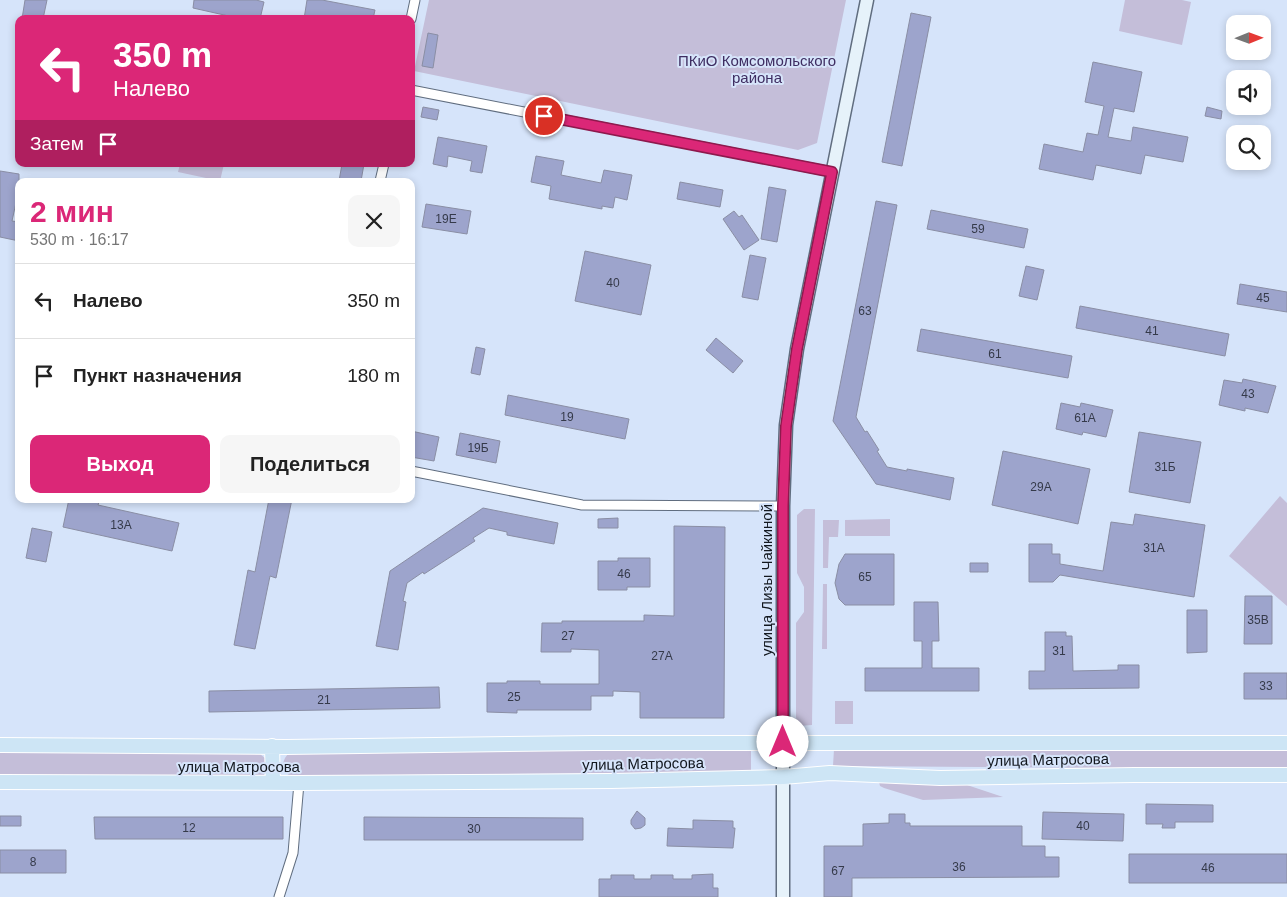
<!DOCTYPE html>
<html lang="ru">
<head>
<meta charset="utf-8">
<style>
  body { margin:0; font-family:Arial,sans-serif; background:#f6f6f6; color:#222; height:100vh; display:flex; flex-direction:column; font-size:19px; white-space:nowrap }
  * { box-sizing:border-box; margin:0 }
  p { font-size:16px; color:#767676 }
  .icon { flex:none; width:28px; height:28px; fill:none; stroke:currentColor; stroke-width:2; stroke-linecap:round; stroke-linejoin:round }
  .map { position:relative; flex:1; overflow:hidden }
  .sheet { position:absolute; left:15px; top:178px; width:400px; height:325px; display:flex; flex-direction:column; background:#fff; border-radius:10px; box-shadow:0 2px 8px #0003 }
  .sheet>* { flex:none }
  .hud { position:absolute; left:15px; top:15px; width:400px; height:152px; border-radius:10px; box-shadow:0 2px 8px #0003; background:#db2777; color:#fff; overflow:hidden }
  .needle { width:32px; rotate:89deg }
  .tools { position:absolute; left:1226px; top:15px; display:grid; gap:10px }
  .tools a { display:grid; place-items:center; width:45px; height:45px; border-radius:10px; background:#fff; box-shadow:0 2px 8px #0003; font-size:25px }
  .pin { position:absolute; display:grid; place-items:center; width:42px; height:42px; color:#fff; margin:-21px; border:2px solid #fff; border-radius:50%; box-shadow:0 1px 5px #0007 }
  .me { position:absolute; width:55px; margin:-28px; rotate:0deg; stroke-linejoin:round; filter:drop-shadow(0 0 4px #0008) }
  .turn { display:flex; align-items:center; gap:18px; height:105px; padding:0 15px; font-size:22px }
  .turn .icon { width:65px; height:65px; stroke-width:2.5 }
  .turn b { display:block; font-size:35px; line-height:42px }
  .then { display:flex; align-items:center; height:48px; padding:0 15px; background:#0003; gap:10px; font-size:19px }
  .round { display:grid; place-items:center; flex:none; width:52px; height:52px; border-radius:10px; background:#f6f6f6 }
  .overview { display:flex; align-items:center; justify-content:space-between; height:85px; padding:0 15px }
  h1 { font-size:30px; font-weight:800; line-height:38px; color:#db2777 }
  .cta { display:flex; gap:10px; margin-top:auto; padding:10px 15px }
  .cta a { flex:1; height:58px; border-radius:10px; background:#db2777; color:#fff; font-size:20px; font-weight:800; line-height:58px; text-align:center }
  .cta a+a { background:#f6f6f6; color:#222 }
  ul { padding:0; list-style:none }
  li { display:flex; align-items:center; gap:15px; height:75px; padding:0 15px; border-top:1px solid #e0e0e0 }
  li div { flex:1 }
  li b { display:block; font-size:19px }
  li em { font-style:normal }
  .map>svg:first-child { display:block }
  .green { fill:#c4bed9 }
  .building { fill:#9da4cc; stroke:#8a8ea4 }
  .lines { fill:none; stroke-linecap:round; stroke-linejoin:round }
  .street-casing { stroke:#606d7f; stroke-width:11 }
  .secondary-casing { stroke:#606d7f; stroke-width:15 }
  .primary-casing { stroke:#fff; stroke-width:16 }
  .street { stroke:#fff; stroke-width:9 }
  .secondary { stroke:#e6f2fa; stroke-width:12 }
  .primary { stroke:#cde5f5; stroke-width:14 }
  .route-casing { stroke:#8e194d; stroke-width:12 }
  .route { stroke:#db2777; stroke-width:9 }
  .labels { text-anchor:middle; stroke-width:4; stroke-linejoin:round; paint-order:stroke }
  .number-label { font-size:12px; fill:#353a4a }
  .park-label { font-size:15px; fill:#3e2d61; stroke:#d6e4fa }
  .street-label { font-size:15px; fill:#12171e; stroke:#d6e4fa }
</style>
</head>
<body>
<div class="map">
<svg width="1287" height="897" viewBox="0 0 1287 897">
  <rect width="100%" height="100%" fill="#d6e4fa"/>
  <path class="green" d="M429 0H846L817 143 798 150 414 71Z
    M1125 0H1182L1191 2 1182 45 1119 31Z
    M180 164H224L220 181 178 172Z
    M1280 496 1287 503V606L1229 556Z
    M804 509H815L812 725 798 726 796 717V623L804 612V587L797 573V515Z
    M890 519V536H845V520Z
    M823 520H839L838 537H829L828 568H823Z
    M823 584H827V649H822Z
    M835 701H853V724H835Z
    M1287 747V769L833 766 834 749Z
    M751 750V772L290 776C281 769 281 760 290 752Z
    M0 752 260 754 266 759V772L262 777 0 775Z
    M952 780 1003 797 923 800 884 788 880 786 879 782Z"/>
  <path class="building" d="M25 0H47L43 19H22Z
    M194 0H256L264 2 260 19H242L193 8Z
    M307 0H322L375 10 373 19H304Z
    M911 13 931 17 902 166 882 162Z
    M428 33 438 35 433 68 422 66Z
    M1093 62 1142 72 1134 112 1114 108 1108 137 1131 141 1133 127 1188 137 1183 162 1145 155 1141 174 1096 165 1093 180 1039 169 1044 144 1083 152 1087 133 1098 135 1104 106 1085 102Z
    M423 107 439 110 437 120 421 117Z
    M1207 107 1222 111 1221 119 1205 116Z
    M438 137 487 146 482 173 470 171 472 161 448 156 447 167 433 164Z
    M536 156 564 161 561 175 601 183 604 170 632 175 627 200 615 197 613 208 602 206V209L549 199 551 186 531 182Z
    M342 164H364L361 181H339Z
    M0 171 19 174V189L12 221 19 222V241L0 237Z
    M680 182 723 190 720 207 677 199Z
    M769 187 786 190 777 242 761 239Z
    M876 201 897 205 856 417 865 432 867 431 879 450 877 451 887 467 907 471V469L954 478 950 500 876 484 833 421Z
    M426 204 471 211 467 234 422 227Z
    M931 210 1028 229 1024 248 927 229Z
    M734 211 739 217 742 215 759 240 744 250 723 219Z
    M585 251 651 265 641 315 575 301Z
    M750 255 766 258 758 300 742 297Z
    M1026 266 1044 270 1037 300 1019 296Z
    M1240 284 1287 292V312L1237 304Z
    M1080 306 1229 334 1225 356 1076 328Z
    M921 329 1072 356 1068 378 917 351Z
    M716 338 743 361 733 373 706 350Z
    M476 347 485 349 480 375 471 373Z
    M1243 379 1276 386 1268 413 1245 408V411L1219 405 1224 380 1242 383Z
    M508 395 629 419 625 439 505 415Z
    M1061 403 1080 407 1081 403 1113 410 1106 437 1083 432 1082 435 1056 429Z
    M411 431 439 437 434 461 411 457Z
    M1139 432 1201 442 1190 503 1129 492Z
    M460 433 500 441 496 463 456 455Z
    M1003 451 1090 469 1078 524 992 505Z
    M69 499H100L98 505 179 523 172 551 63 527Z
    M269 499H292L276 578 270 576 255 649 234 645 248 570 255 572Z
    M483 508 558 523 554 544 507 535V532L489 528 473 538 475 541 455 554 424 574 423 572 407 583 403 601 406 602 398 650 376 646 390 571Z
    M1135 514 1205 525 1194 597 1060 575 1053 582H1029V544H1052V554H1060V564L1103 571 1111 522 1133 525Z
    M618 518V528H598V519Z
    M674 526 725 527 724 718H640V692L613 691V696H591V710H517V713L487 712V683H507V681H540V684H599V650L571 649V652H541L542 623H562V621H644V615L674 616Z
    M32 528 52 532 46 562 26 558Z
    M845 554H894V605H845L839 599 835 583 839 564Z
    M618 558H650V587H627V590H598V561H618Z
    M970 563H988V572H970Z
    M1245 596H1272V644H1244Z
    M914 602H938L939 641H932V668H979V691H865V668H922V641H914Z
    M1187 610H1207V652L1187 653Z
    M1045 632H1066V636H1072L1073 671 1118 670V665H1139V688L1029 689V671H1045Z
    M1244 673H1287V699H1244Z
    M439 687 440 708 209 712V691Z
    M1146 804 1213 805V822H1175V828H1162L1163 824H1146Z
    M637 811 645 818V825L641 828 635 829 631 824V820Z
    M1043 812 1124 814 1123 841 1042 839Z
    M889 814H905V823H910V826H1022V846H1045V857H1059V877L852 878V897H824V846H863V824L889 823Z
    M0 816H21V826H0Z
    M94 817H283V839H95Z
    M364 817 583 818V840H364Z
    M693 820 733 821V828H735L733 848 667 846 668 828 693 829Z
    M0 850H66V873H0Z
    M1129 854H1287V883H1129Z
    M713 874V888H718V897H599V879H611V875H634V879H651V875H673V879H692V875Z"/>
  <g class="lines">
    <defs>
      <path id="street" d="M411 19 415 0
        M411 90 832 172
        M380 181 384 164
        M411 471 582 505 783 506
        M279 897 293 853 299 783"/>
      <path id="secondary" d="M783 897V506L786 425 797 349 867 0"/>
      <path id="primary" d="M0 745 286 747 594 743H1287
        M272 746 273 783
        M0 782 299 783 611 781 783 777 830 773 940 778 1134 775H1287"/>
    </defs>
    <use href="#street" class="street-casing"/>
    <use href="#secondary" class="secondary-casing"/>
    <use href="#primary" class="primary-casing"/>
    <use href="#street" class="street"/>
    <use href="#secondary" class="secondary"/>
    <use href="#primary" class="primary"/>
  </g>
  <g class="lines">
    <defs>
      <path id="route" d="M544 116 832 172 797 349 786 426 783 506V742"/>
    </defs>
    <use href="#route" class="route-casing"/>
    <use href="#route" class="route"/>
  </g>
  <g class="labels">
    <g class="number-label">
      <text x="446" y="223">19Е</text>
      <text x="978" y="233">59</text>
      <text x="613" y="287">40</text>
      <text x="1263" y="302">45</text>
      <text x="865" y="315">63</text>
      <text x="1152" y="335">41</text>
      <text x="995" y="358">61</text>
      <text x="1248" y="398">43</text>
      <text x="567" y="421">19</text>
      <text x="1085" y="422">61А</text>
      <text x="478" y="452">19Б</text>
      <text x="1165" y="471">31Б</text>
      <text x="1041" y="491">29А</text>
      <text x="121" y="529">13А</text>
      <text x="1154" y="552">31А</text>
      <text x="624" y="578">46</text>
      <text x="865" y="581">65</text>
      <text x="1258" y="624">35В</text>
      <text x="568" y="640">27</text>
      <text x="1059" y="655">31</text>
      <text x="662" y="660">27А</text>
      <text x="1266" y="690">33</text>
      <text x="514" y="701">25</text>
      <text x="324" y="704">21</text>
      <text x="1083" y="830">40</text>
      <text x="189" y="832">12</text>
      <text x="474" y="833">30</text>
      <text x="33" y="866">8</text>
      <text x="959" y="871">36</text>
      <text x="1208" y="872">46</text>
      <text x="838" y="875">67</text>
    </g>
    <g class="park-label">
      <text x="757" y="66">ПКиО Комсомольского<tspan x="757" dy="17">района</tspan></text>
    </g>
    <g class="street-label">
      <text transform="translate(767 580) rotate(-90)" y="5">улица Лизы Чайкиной</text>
      <text transform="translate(1048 760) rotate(-1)" y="5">улица Матросова</text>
      <text transform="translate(643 764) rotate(-1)" y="5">улица Матросова</text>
      <text x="239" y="772">улица Матросова</text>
    </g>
  </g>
</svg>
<div class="tools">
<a><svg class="needle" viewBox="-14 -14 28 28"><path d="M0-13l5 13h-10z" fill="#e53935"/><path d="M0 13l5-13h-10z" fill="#767676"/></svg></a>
<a><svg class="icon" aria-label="sound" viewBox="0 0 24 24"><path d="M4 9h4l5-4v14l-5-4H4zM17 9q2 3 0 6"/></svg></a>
<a><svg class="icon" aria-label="search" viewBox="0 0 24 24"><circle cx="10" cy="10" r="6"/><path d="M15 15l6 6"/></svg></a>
</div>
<div class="pin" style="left:544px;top:116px;background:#d93025"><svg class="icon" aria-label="arrive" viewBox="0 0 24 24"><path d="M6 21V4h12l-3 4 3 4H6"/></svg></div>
<svg class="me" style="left:783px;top:742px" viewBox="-20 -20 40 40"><circle r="19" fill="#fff"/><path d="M0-13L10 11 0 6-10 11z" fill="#db2777"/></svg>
<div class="hud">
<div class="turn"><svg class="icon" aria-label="left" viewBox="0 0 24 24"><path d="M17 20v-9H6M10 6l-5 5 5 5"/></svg><div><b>350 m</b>Налево</div></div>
<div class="then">Затем<svg class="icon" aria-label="arrive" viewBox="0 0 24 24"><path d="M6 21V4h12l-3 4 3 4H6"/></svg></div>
</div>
<section class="sheet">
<div class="overview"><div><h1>2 мин</h1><p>530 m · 16:17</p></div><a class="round"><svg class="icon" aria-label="close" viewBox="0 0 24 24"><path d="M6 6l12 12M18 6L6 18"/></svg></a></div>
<ul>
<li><svg class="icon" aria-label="left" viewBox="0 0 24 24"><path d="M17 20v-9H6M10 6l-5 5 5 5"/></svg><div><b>Налево</b></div><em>350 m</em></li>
<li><svg class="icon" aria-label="arrive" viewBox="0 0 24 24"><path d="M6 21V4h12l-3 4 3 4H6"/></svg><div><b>Пункт назначения</b></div><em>180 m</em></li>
</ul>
<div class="cta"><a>Выход</a><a>Поделиться</a></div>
</section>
</div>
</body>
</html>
